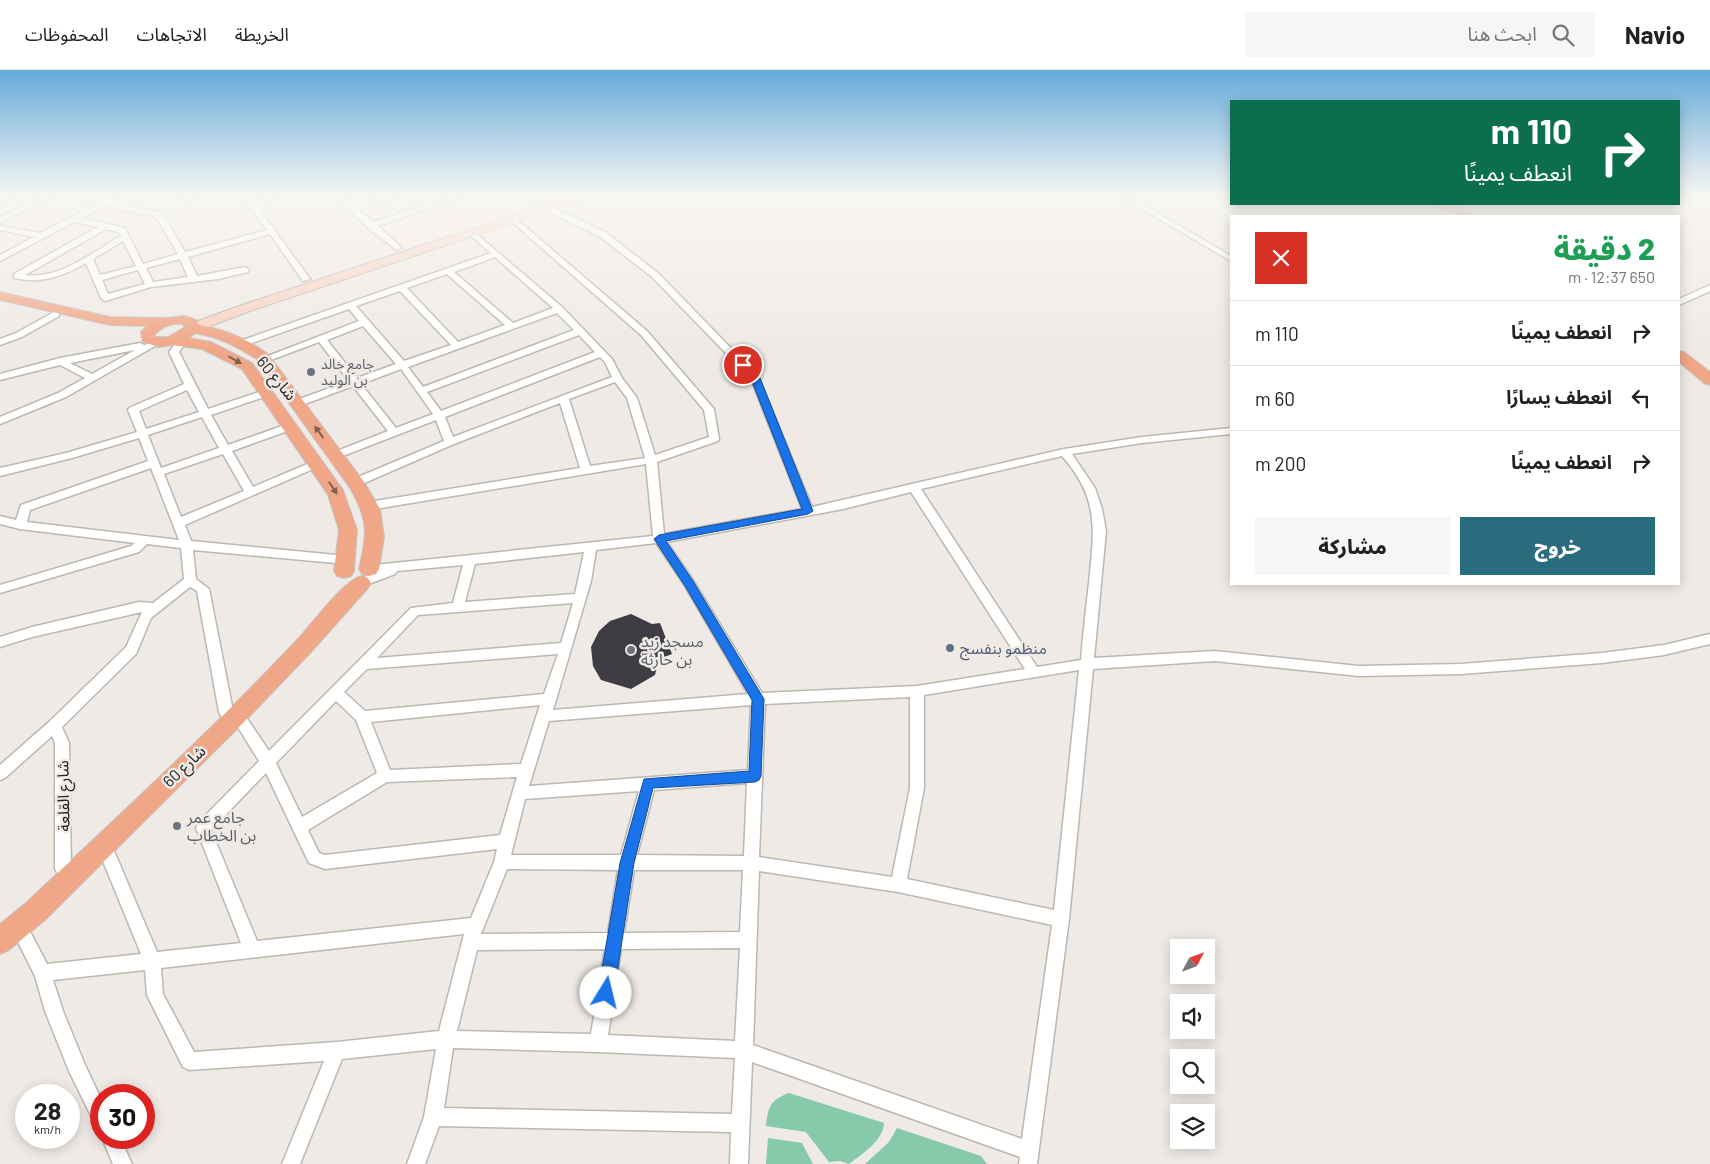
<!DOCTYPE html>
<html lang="ar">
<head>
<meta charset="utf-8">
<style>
  body { margin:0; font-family:Barlow,"Noto Sans Arabic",sans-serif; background:#f6f6f6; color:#222; direction:rtl; height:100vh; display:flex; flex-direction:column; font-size:19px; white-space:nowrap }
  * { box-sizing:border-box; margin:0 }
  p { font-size:16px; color:#767676 }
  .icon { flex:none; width:28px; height:28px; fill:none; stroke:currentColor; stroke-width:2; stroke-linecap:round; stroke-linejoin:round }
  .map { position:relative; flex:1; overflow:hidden; direction:ltr }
  .side { position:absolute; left:1230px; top:145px; width:450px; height:370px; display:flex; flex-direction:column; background:#fff; border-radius:0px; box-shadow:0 2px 12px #0003; direction:rtl }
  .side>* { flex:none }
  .hud { position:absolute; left:1230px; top:30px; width:450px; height:105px; border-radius:0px; box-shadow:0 2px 12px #0003; direction:rtl; background:#0b6e4f; color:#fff; overflow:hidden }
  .needle { width:32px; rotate:49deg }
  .buttons { position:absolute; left:1170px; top:869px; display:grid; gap:10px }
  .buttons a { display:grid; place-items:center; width:45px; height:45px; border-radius:0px; background:#fff; box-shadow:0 2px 12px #0003; font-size:25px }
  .speed { position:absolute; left:15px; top:1014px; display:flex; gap:10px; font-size:25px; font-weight:700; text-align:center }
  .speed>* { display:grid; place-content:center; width:65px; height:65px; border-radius:50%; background:#fff; box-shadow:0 2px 12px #0003; line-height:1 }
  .speed small { font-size:12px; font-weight:400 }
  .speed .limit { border:8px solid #d22; background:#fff; color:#111 }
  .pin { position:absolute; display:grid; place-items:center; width:42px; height:42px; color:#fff; margin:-21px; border:2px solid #fff; border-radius:50%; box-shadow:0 1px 5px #0007 }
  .me { position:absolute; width:55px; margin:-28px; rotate:9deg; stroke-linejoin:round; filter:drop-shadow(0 0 4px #0008) }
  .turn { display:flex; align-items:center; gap:18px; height:105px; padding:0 25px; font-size:22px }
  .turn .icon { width:65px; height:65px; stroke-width:2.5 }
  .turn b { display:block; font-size:35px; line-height:42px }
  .round { display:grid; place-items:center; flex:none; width:52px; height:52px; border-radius:0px; background:#f6f6f6 }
  .headline { display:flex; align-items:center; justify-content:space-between; height:85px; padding:0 25px }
  h1 { font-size:30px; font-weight:800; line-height:38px; color:#1e9e55 }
  .cta { display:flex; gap:10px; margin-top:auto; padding:10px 25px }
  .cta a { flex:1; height:58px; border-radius:0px; background:#296c7e; color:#fff; font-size:20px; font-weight:800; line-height:58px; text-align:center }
  .cta a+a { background:#f6f6f6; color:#222 }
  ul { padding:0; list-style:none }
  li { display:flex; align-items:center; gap:15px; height:65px; padding:0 25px; border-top:1px solid #e0e0e0 }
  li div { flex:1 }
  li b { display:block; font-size:19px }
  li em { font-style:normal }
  header { display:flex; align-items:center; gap:30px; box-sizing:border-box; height:70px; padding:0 25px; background:#fff; border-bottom:1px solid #e0e0e0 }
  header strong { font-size:24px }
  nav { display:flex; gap:28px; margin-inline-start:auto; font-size:18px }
  .search { width:350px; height:45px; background:#f6f6f6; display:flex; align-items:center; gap:12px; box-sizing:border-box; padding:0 18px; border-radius:0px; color:#767676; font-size:19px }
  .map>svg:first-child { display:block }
  .green { fill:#86c9ab }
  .building { fill:#3d3d43 }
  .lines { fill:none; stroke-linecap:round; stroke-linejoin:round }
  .street-casing { stroke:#bbb7b1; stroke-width:3 }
  .secondary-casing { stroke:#bbb7b1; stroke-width:2 }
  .primary-casing { stroke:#c7c6c6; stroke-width:2 }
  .street { fill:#fff; fill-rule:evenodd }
  .secondary { fill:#f8d3c3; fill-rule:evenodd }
  .primary { fill:#f0a787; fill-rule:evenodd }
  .oneway { fill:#815f4f }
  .route { fill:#1a73e8; stroke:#114b97 }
  .worship-dot { fill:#6b7280; stroke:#efeae5; stroke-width:2 }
  .service-dot { fill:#5c6f8a; stroke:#efeae5; stroke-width:2 }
  .labels { text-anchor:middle; stroke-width:5; stroke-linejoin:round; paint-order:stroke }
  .far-worship-label { font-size:14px; fill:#5b616d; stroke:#efeae5; text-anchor:start }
  .street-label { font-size:16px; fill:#262422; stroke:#efeae5 }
  .worship-label { font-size:16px; fill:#5b616d; stroke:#efeae5; text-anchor:start }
  .service-label { font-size:16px; fill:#4e5e75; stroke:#efeae5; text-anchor:start }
</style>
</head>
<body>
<header>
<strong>Navio</strong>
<div class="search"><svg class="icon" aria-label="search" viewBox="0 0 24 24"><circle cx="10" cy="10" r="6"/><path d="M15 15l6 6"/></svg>ابحث هنا</div>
<nav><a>الخريطة</a><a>الاتجاهات</a><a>المحفوظات</a></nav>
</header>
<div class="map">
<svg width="1710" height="1094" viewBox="0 0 1710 1094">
  <rect width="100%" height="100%" fill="#efeae5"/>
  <path class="green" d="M789 1023 884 1053C883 1071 863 1083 849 1094L840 1091 829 1092 806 1062 766 1056C768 1037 770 1030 789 1023Z
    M897 1058 981 1086 987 1094H865L889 1072Z
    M768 1068 802 1073 813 1094H766Z"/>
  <path class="building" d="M631 544 652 554 660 553 672 584 659 589 655 605 631 619 601 610 593 596 591 577 599 561 610 551Z"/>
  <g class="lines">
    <defs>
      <path id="street" d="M2 127H11L0 133Z
        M42 127H52L0 152V147Z
        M109 127H119L111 132 162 143 185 182 267 160 243 127H251L255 133 266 127H275L258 137 310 209 303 211 270 164 188 187 197 206 245 197 249 200 248 202 218 209 151 217 105 231 101 228 86 193C62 207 41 214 14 208V204L98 157 74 152 0 191V185L34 167 0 160V156L40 163ZM105 136 156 147 178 184 143 194 125 158 81 148ZM106 159 119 162 121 166C93 182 59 210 25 205ZM123 171 136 196 100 205 93 189ZM180 189 188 207 153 212 146 198ZM138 200 145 214 108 224 102 210Z
        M175 127H200L188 130Z
        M337 127H345L355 136 383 127H395L359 140 374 152 450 127 458 128 378 156 400 176 401 178 397 180 368 158Z
        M532 127H541L544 130 537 132Z
        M1121 127H1130L1231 186V191Z
        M544 136H550L605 162 658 203 758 306 812 437 1064 379 1142 367 1231 358V364L1142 373 1072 384 1095 418 1102 439 1106 461 1094 588 1215 581 1359 596 1461 594 1602 583 1664 575 1710 564V574L1664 585 1602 593 1461 604 1359 606 1215 591 1093 599 1069 849 1037 1094H1019L1020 1087 752 992 748 1094H730L731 1062 439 1056 425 1094H407L424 1047 436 979 342 989 300 1094H282L324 991 189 1000 183 997 147 925 145 900 53 910 63 941 85 995 101 1029V1057L95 1054 69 1001 45 941 35 906 10 856 12 850 18 848 24 850 47 894 141 884 96 774 99 769 104 767 109 769 157 882 241 873 196 758 198 753 259 691 231 646 226 648 221 646 219 642 197 521 190 517 151 548 136 584 62 657 69 673 71 799 68 804 63 806 58 804 55 799V673L52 666 5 708 0 710V695L49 652 126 577 142 542 32 567 0 577V567L32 557 139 532 153 533 184 509 181 478 147 474 139 482 0 523V515L131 476 135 473 20 459 0 454V446L16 450 21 435 148 391 139 368 72 388 0 406V398L66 383 137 362 128 340 129 338 184 314 169 282 179 269H185L187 271 179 282 208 339 262 321H270V325L211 345 228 375 285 355 289 354 294 357 293 359 232 381 253 417 312 392 316 391 321 394 320 396 185 455 191 471 346 486 352 490 346 494 193 480 196 509 209 519 233 641 237 639 242 641 269 681 411 538 453 533 463 495 397 501 395 504 361 517 357 516 355 513 357 510 375 503 365 502 363 499 365 496 653 466 646 394 369 440 365 439 363 436 369 432 580 398 560 333 454 374 355 417 350 413 351 410 444 371 436 350 340 387H332L331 385 332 383 388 361 353 316 302 335H294V331L349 311 319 272 268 291H262L260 289 359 251 349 239 246 275H240V271L491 183 470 165V161H473L562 237 612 289 622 308 637 328 655 385 709 367 704 340 641 265 511 151 510 149 514 147 647 261 714 339 719 369 718 371 657 392 664 464 802 439 751 309 652 207 599 166 544 140ZM495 187 553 238 513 253 454 202ZM447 204 505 255 458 272 407 218ZM400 221 451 275 404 291 356 236ZM557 243 574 260 423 317 408 297ZM363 256 396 294 357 308 327 270ZM579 265 595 282 441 341 427 322ZM600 287 605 292 612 307 453 367 445 347ZM401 299 433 344 396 358 361 314ZM615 312 627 328 645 388 590 396 569 329ZM187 320 199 342 146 359 139 341ZM202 347 219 378 161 398 148 365ZM223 384 244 421 181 447 164 404ZM1062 386C1100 429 1094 460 1089 513 1086 538 1083 564 1081 590L1037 597 921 419ZM151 398 179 470 27 452 30 440ZM911 422 1025 599 917 616 762 623 693 510 667 472 843 439ZM656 473 685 516 748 624 553 640 591 511 596 480ZM584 482 575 524 465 532 475 494ZM573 533 561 573 377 588 418 545ZM558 584 544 624 365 641 344 622 367 599ZM1079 600 1054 840 907 809 924 718V625ZM910 627V718L892 807 759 787 765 634ZM336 631 356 650 377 703 302 747 276 693ZM540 635 521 694 390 700 371 652ZM751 635 748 700 529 716 549 651ZM266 703 309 793 325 799 497 779 494 792 471 848 257 871 211 760ZM517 707 500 765 325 785 319 783 308 760 387 712ZM747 713 744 786 637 785 654 720ZM639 721 621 785H511L525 729ZM507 799 618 800 608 863 481 864ZM634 800H743L740 862 624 863ZM759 801 898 822 1052 855 1022 1069 753 975ZM464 864 439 961 337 972 194 982 163 924 161 898ZM740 878 735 971 608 965 621 879ZM605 879 591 964 457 961 477 880ZM453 978 598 982 735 988 732 1044 444 1038Z
        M1710 215V221L1679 235V229Z
        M56 241 59 242V246L22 267 0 275V269L16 263Z
        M165 269 168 270V274L155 276 66 327 0 354V347L58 323 85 308 60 295 0 310V304L60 288 140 273 144 275ZM135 280 92 304 70 293Z
        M102 1068H120L132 1094H113Z"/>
      <path id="secondary" d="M569 127H584L583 129 250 241 197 261 192 262 186 258 187 255 242 235Z"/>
      <path id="primary" d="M1434 134H1450L1472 143 1474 146H1458L1436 137Z
        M0 222 110 247 166 248 185 246 196 250 199 255C225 259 247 269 268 284L364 412 380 439 384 467 379 499 376 504 369 506 362 504 359 499C367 463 369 451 350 418L258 290C238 277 219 267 195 263L189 268 211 272 252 293 343 420 357 460 354 501 351 506 344 508 337 506 334 501 339 460 328 425 242 299 202 279 172 275 159 277 143 272 141 262 147 256 110 255 0 230ZM174 254H182L185 257 168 267H155V264L164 257Z
        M1679 281 1684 282 1710 302V315L1704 313 1679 292Z
        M361 506 368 508 371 513 368 518 312 581 245 651 45 850 9 880 0 884V854L27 832C118 746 211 661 297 570 312 554 342 512 361 506Z"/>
    </defs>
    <use href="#street" class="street-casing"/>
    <use href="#secondary" class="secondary-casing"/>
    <use href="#primary" class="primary-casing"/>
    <use href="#street" class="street"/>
    <use href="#secondary" class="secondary"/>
    <use href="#primary" class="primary"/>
  </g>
  <defs><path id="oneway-solid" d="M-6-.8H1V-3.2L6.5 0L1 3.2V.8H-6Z" transform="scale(1.25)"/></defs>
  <g class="oneway">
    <use href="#oneway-solid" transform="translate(235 290) rotate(29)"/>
    <use href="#oneway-solid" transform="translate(319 362) rotate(-126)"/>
    <use href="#oneway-solid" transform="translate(333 418) rotate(57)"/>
  </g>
  <linearGradient id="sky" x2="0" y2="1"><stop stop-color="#64acda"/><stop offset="0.45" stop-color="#f8f6f3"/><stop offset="1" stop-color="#f8f6f3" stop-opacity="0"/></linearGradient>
  <rect width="1710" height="280" fill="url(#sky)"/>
  <path class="route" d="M740 293H746L760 308 813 441 808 444 666 471 693 511 764 629 761 706 759 710 755 712 653 718 634 793 614 923 611 928 606 930 601 928 598 923 620 793 644 709 749 701 752 630 685 516 654 469 659 465 802 439 751 309 740 297Z"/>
  <g class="worship-dot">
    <circle cx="311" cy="302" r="5"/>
    <circle cx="631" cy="580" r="5"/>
    <circle cx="177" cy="756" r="5"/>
  </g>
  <circle class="service-dot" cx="950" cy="578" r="5"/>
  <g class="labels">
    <g class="far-worship-label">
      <text x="321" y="299">جامع خالد<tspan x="321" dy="16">بن الوليد</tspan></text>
    </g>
    <g class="street-label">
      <text transform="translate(277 308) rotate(50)" y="6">شارع 60</text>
      <text transform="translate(184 696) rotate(-44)" y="6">شارع 60</text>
      <text transform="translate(63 726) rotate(-91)" y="6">شارع القلعة</text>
    </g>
    <g class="worship-label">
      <text x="641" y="577">مسجد زيد<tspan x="641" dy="18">بن حارثة</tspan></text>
      <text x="187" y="753">جامع عمر<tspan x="187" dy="18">بن الخطاب</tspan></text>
    </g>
    <g class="service-label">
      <text x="960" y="584">منظمو بنفسج</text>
    </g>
  </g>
</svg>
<div class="buttons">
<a><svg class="needle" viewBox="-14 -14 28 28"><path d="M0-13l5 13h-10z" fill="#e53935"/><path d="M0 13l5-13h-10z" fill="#767676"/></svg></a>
<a><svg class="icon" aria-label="sound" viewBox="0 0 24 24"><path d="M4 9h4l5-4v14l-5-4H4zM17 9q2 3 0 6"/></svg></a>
<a><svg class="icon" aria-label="search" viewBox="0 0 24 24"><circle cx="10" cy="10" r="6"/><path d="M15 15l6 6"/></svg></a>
<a><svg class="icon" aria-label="layers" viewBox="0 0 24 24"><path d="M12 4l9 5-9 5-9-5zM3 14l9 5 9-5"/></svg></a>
</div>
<div class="speed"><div>28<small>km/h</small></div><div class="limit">30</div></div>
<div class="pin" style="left:743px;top:295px;background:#d93025"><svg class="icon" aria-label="arrive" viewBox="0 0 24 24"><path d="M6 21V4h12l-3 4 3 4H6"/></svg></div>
<svg class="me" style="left:606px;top:923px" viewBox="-20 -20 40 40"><circle r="19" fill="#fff"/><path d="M0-13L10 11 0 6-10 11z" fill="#1a73e8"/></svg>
<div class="hud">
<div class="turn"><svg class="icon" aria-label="right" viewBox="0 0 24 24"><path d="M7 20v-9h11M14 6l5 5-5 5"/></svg><div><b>110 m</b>انعطف يمينًا</div></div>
</div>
<section class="side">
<div class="headline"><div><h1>2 دقيقة</h1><p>650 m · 12:37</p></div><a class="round" style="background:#d93025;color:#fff"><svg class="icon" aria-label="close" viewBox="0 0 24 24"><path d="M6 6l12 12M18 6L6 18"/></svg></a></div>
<ul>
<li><svg class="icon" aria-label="right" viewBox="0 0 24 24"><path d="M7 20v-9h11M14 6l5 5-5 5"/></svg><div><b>انعطف يمينًا</b></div><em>110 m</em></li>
<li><svg class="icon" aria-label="left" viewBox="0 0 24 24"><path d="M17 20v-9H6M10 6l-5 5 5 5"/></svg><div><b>انعطف يسارًا</b></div><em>60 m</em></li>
<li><svg class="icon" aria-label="right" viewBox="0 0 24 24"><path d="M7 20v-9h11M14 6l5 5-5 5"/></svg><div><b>انعطف يمينًا</b></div><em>200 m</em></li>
</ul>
<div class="cta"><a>خروج</a><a>مشاركة</a></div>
</section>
</div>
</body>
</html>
